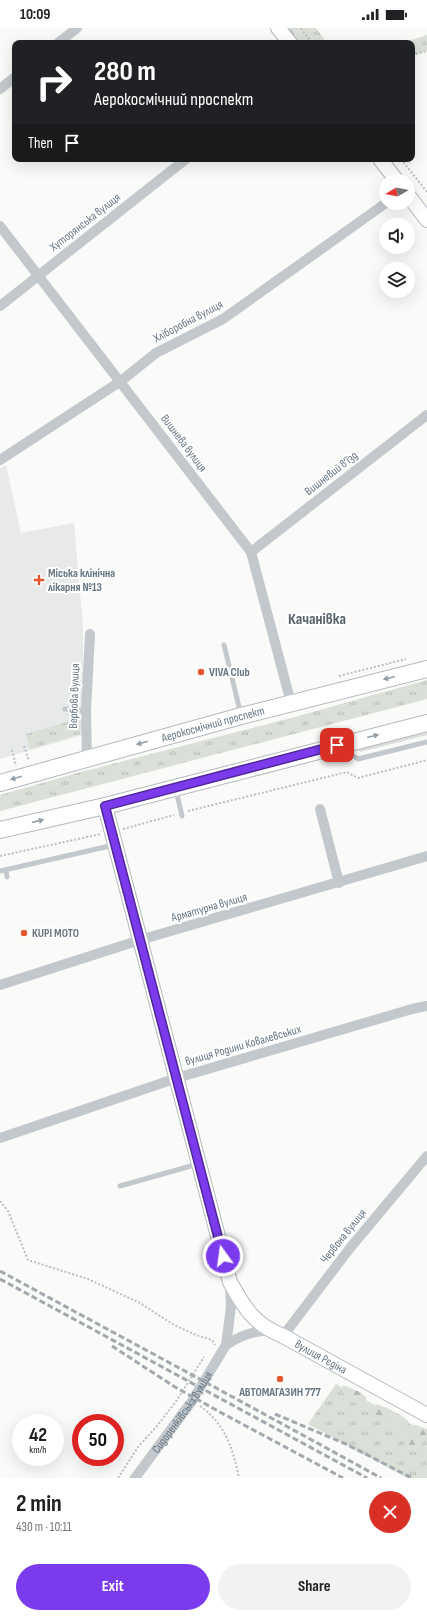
<!DOCTYPE html>
<html lang="en">
<head>
<meta charset="utf-8">
<style>
  body { margin:0; font-family:"Sofia Sans Condensed",sans-serif; background:#f2f2f2; color:#202124; height:100vh; display:flex; flex-direction:column; font-size:15px; white-space:nowrap }
  * { box-sizing:border-box; margin:0 }
  p { font-size:13px; color:#757577 }
  .icon { flex:none; width:22px; height:22px; fill:none; stroke:currentColor; stroke-width:2; stroke-linecap:round; stroke-linejoin:round }
  .map { position:relative; height:1450px; overflow:hidden }
  .panel { display:flex; flex-direction:column; background:#fff; flex:1 }
  .panel>* { flex:none }
  .hud { position:absolute; left:12px; top:12px; width:403px; height:122px; border-radius:8px; box-shadow:0 4px 16px #0002; background:#202124; color:#fff; overflow:hidden }
  .needle { width:26px; rotate:260deg }
  .controls { position:absolute; left:379px; top:146px; display:grid; gap:8px }
  .controls a { display:grid; place-items:center; width:36px; height:36px; border-radius:50%; background:#fff; box-shadow:0 4px 16px #0002; font-size:20px }
  .speed { position:absolute; left:12px; top:1386px; display:flex; gap:8px; font-size:20px; font-weight:700; text-align:center }
  .speed>* { display:grid; place-content:center; width:52px; height:52px; border-radius:50%; background:#fff; box-shadow:0 4px 16px #0002; line-height:1 }
  .speed small { font-size:10px; font-weight:400 }
  .speed .limit { border:6px solid #d22; background:#fff; color:#111 }
  .pin { position:absolute; display:grid; place-items:center; width:34px; height:34px; color:#fff; margin:-17px; border-radius:8px; box-shadow:0 2px 6px #0006 }
  .me { position:absolute; width:44px; margin:-22px; rotate:346deg; stroke-linejoin:round; filter:drop-shadow(0 0 3px #0008) }
  .turn { display:flex; align-items:center; gap:14px; height:84px; padding:0 16px; font-size:18px }
  .turn .icon { width:52px; height:52px; stroke-width:2.5 }
  .turn b { display:block; font-size:28px; line-height:34px }
  .then { display:flex; align-items:center; height:38px; padding:0 16px; background:#0003; gap:8px; font-size:15px }
  .round { display:grid; place-items:center; flex:none; width:42px; height:42px; border-radius:21px; background:#f2f2f2 }
  .head { display:flex; align-items:center; justify-content:space-between; height:68px; padding:0 16px }
  h1 { font-size:24px; font-weight:700; line-height:30px }
  .cta { display:flex; gap:8px; margin-top:auto; padding:8px 16px }
  .cta a { flex:1; height:46px; border-radius:24px; background:#7c3aed; color:#fff; font-size:16px; font-weight:700; line-height:46px; text-align:center }
  .cta a+a { background:#f2f2f2; color:#202124 }
  .status { display:flex; justify-content:space-between; align-items:center; height:28px; padding:0 20px; background:#fff; direction:ltr }
  .status svg { height:11px; fill:currentColor }
  .map>svg:first-child { display:block }
  .built { fill:#e8e9e9 }
  .grass { fill:url(#grass-tufts) }
  .forest { fill:url(#forest-firs) }
  .lines { fill:none; stroke-linecap:round; stroke-linejoin:round }
  .secondary-casing { stroke:#b3babf; stroke-width:16 }
  .primary-casing { stroke:#b5babe; stroke-width:18 }
  .path { stroke:#bbbfc2; stroke-width:2; stroke-dasharray:2 2; stroke-linecap:butt }
  .lane { stroke:#c3c8cc; stroke-width:5 }
  .street { stroke:#c3c8cc; stroke-width:10 }
  .secondary { stroke:#fff; stroke-width:14 }
  .primary { stroke:#fff; stroke-width:16 }
  .rail { stroke:#a2aab0; stroke-width:3; stroke-dasharray:6 3; stroke-linecap:butt }
  .oneway { fill:#939fa8 }
  .route-casing { stroke:#51269a; stroke-width:10 }
  .route { stroke:#7c3aed; stroke-width:7 }
  .poi-dot { fill:#e4572e; stroke:#fff; stroke-width:1.5 }
  .labels { text-anchor:middle; stroke-width:4; stroke-linejoin:round; paint-order:stroke }
  .street-label { font-size:12px; fill:#657683; stroke:#fff }
  .poi-label { font-size:12px; font-weight:bold; fill:#657683; stroke:#fff; text-anchor:start }
  .district-label { font-size:16px; font-weight:bold; fill:#57646e; stroke:#fff }
</style>
</head>
<body>
<div class="status"><b>10:09</b><svg viewBox="0 0 49 12"><path d="M0 12V9h3v3zM5 12V6h3v6zM10 12V3h3v9zM15 12V0h3v12zM26 1h20v11H26zM47 4h2v5h-2z"/></svg></div>
<div class="map">
<svg width="427" height="1450" viewBox="0 0 427 1450">
  <defs>
    <pattern id="grass-tufts" width="24" height="20" patternUnits="userSpaceOnUse"><rect width="24" height="20" fill="#dadfd7"/><path d="M3 7l-1-3M5 7V3M7 7l1-3M15 17l-1-3M17 17v-4M19 17l1-3" fill="none" stroke="#b4b9b4"/></pattern>
    <pattern id="forest-firs" width="22" height="20" patternUnits="userSpaceOnUse"><rect width="22" height="20" fill="#dadfd7"/><path d="M5 1l3.5 6h-7zM16 11l3.5 6h-7z" fill="#b4b9b4"/></pattern>
  </defs>
  <rect width="100%" height="100%" fill="#fafaf8"/>
  <path class="built" d="M6 437 21 505 74 495 83 598V707L0 731V441Z"/>
  <path class="grass" d="M301 0H316L327 15H312Z
    M427 7V23L412 27V15H402Z
    M427 652V671L0 783V767L81 744 291 690Z
    M81 690 80 706 30 721 26 706Z
    M427 703V707L360 724 357 720Z
    M336 1356 427 1405V1450H407L308 1396Z"/>
  <path class="forest" d="M280 0H301L312 15H291Z
    M343 1357 360 1364 367 1370 361 1377C349 1373 341 1370 343 1357Z
    M377 1376C387 1380 405 1387 411 1397H416L427 1401V1413L424 1412 419 1416 410 1419 407 1407 400 1400 394 1392 376 1393 375 1381Z"/>
  <g class="lines">
    <defs>
      <g id="secondary">
        <path d="M278 0 290 15"/>
        <path d="M380 131 397 153"/>
        <path d="M408 167 427 192"/>
        <path id="s2" d="M105 778 230 1254C245 1281 254 1296 283 1308L427 1387"/>
      </g>
      <g id="primary">
        <path id="s3" d="M0 755 241 688 427 641"/>
        <path d="M0 802 105 778 427 695"/>
      </g>
    </defs>
    <use href="#secondary" class="secondary-casing"/>
    <use href="#primary" class="primary-casing"/>
    <path class="path" d="M301 0 312 15
      M412 27 427 23
      M401 131 427 164
      M339 648 406 631
      M24 718 29 733
      M12 722 16 738
      M188 783 347 744 358 750 427 732
      M123 801 174 787
      M0 828 101 806
      M0 1173 8 1183 28 1232 88 1251 140 1275 174 1297 196 1307 212 1312 215 1317
      M200 1378C225 1396 233 1420 239 1450
      M118 1450 138 1419 157 1398 177 1372 204 1329"/>
    <path class="lane" d="M224 617 241 687
      M65 681 86 683
      M343 721 358 731 427 714
      M176 762 182 788
      M6 842 7 849
      M0 843 114 817
      M120 1158 198 1136"/>
    <g class="street">
      <path d="M58 15 77 0"/>
      <path d="M0 61 15 49"/>
      <path d="M0 198 251 524 291 675"/>
      <path d="M0 278 186 131"/>
      <path d="M0 432 121 353 156 325 223 291 386 175"/>
      <path d="M251 524 427 387"/>
      <path d="M87 731 86 683 90 606"/>
      <path d="M320 781 339 855"/>
      <path d="M0 957 140 912 427 828"/>
      <path d="M0 1110 177 1050 412 981 427 978"/>
      <path d="M283 1308 350 1220 427 1128"/>
      <path d="M226 1317C240 1308 251 1304 268 1302"/>
      <path id="s1" d="M135 1450 192 1373 226 1317 231 1279 230 1257"/>
    </g>
    <use href="#secondary" class="secondary"/>
    <use href="#primary" class="primary"/>
    <path class="rail" d="M0 1243C127 1312 254 1380 381 1450
      M0 1251 367 1450
      M112 1318 175 1359 218 1383 343 1450
      M275 1386 346 1416 412 1450"/>
  </g>
  <defs><path id="oneway-solid" d="M-6-.8H1V-3.2L6.5 0L1 3.2V.8H-6Z"/></defs>
  <g class="oneway">
    <use href="#oneway-solid" transform="translate(389 650) rotate(166)"/>
    <use href="#oneway-solid" transform="translate(373 708) rotate(-14)"/>
    <use href="#oneway-solid" transform="translate(142 715) rotate(164)"/>
    <use href="#oneway-solid" transform="translate(16 750) rotate(164)"/>
    <use href="#oneway-solid" transform="translate(38 793) rotate(-13)"/>
  </g>
  <g class="lines">
    <defs>
      <path id="route" d="M223 1228 105 778 337 717"/>
    </defs>
    <use href="#route" class="route-casing"/>
    <use href="#route" class="route"/>
  </g>
  <g class="poi-dot">
    <path d="M37 546h4v4h4v4h-4v4h-4v-4h-4v-4h4z"/>
    <circle cx="201" cy="644" r="4"/>
    <circle cx="24" cy="905" r="4"/>
    <circle cx="280" cy="1351" r="4"/>
  </g>
  <g class="labels">
    <g class="street-label">
      <text transform="translate(85 194) rotate(-38)" y="4">Хуторянська вулиця</text>
      <text transform="translate(188 293) rotate(-28)" y="4">Хліборобна вулиця</text>
      <text transform="translate(184 415) rotate(53)" y="4">Вишнева вулиця</text>
      <text transform="translate(331 445) rotate(-38)" y="4">Вишневий в’їзд</text>
      <text transform="translate(74 668) rotate(-88)" y="4">Вербова вулиця</text>
      <text dy="4" stroke="none"><textPath href="#s3" startOffset="221">Аерокосмічний проспект</textPath></text>
      <text transform="translate(209 879) rotate(-16)" y="4">Арматурна вулиця</text>
      <text transform="translate(243 1017) rotate(-16)" y="4">вулиця Родини Ковалевських</text>
      <text transform="translate(343 1208) rotate(-51)" y="4">Червона вулиця</text>
      <text dy="4" stroke="none"><textPath href="#s2" startOffset="613">вулиця Рєдіна</textPath></text>
      <text dy="4" stroke="none"><textPath href="#s1" startOffset="81">Сидоренківська вулиця</textPath></text>
    </g>
    <g class="poi-label">
      <text x="48" y="549">Міська клінічна<tspan x="48" dy="14">лікарня №13</tspan></text>
      <text x="209" y="648">VIVA Club</text>
      <text x="32" y="909">KUPI MOTO</text>
      <text x="280" y="1368" text-anchor="middle">АВТОМАГАЗИН 777</text>
    </g>
    <g class="district-label">
      <text x="317" y="596">Качанівка</text>
    </g>
  </g>
</svg>
<div class="controls">
<a><svg class="needle" viewBox="-14 -14 28 28"><path d="M0-13l5 13h-10z" fill="#e53935"/><path d="M0 13l5-13h-10z" fill="#757577"/></svg></a>
<a><svg class="icon" aria-label="sound" viewBox="0 0 24 24"><path d="M4 9h4l5-4v14l-5-4H4zM17 9q2 3 0 6"/></svg></a>
<a><svg class="icon" aria-label="layers" viewBox="0 0 24 24"><path d="M12 4l9 5-9 5-9-5zM3 14l9 5 9-5"/></svg></a>
</div>
<div class="speed"><div>42<small>km/h</small></div><div class="limit">50</div></div>
<div class="pin" style="left:337px;top:717px;background:#d93025"><svg class="icon" aria-label="arrive" viewBox="0 0 24 24"><path d="M6 21V4h12l-3 4 3 4H6"/></svg></div>
<svg class="me" style="left:223px;top:1228px" viewBox="-20 -20 40 40"><circle r="17" fill="#7c3aed" stroke="#fff" stroke-width="3"/><path d="M0-11L8 9 0 5-8 9z" fill="#fff"/></svg>
<div class="hud">
<div class="turn"><svg class="icon" aria-label="right" viewBox="0 0 24 24"><path d="M7 20v-9h11M14 6l5 5-5 5"/></svg><div><b>280 m</b>Аерокосмічний проспект</div></div>
<div class="then">Then<svg class="icon" aria-label="arrive" viewBox="0 0 24 24"><path d="M6 21V4h12l-3 4 3 4H6"/></svg></div>
</div>
</div>
<section class="panel">
<div class="head"><div><h1>2 min</h1><p>430 m · 10:11</p></div><a class="round" style="background:#d93025;color:#fff"><svg class="icon" aria-label="close" viewBox="0 0 24 24"><path d="M6 6l12 12M18 6L6 18"/></svg></a></div>
<div class="cta"><a>Exit</a><a>Share</a></div>
</section>
</body>
</html>
